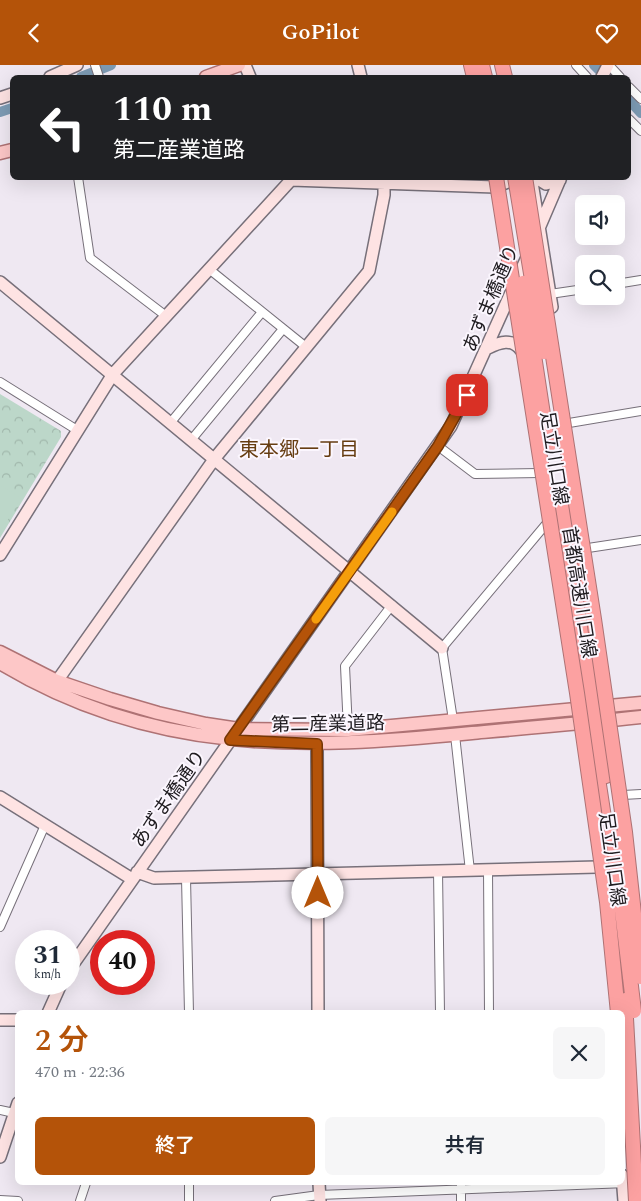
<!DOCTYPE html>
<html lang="ja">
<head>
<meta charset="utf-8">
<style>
  body { margin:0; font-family:Spectral,"Noto Sans JP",serif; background:#f6f6f7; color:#1f2937; height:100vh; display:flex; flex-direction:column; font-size:19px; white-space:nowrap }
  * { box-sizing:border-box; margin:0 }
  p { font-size:16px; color:#747a83 }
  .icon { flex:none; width:28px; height:28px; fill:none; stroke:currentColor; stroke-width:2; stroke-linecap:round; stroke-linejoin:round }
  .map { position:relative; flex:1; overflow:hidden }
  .panel { position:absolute; left:15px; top:945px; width:610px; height:175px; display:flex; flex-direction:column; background:#fff; border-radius:8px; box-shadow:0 5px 20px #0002 }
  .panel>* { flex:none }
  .hud { position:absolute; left:10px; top:10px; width:621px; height:105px; border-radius:8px; box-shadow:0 5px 20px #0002; background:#202124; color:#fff; overflow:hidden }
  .fabs { position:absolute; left:575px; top:130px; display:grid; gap:10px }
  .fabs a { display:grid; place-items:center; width:50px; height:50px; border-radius:8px; background:#fff; box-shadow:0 5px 20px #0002; font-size:25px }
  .speed { position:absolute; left:15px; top:865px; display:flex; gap:10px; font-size:25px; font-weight:700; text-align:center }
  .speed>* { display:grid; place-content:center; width:65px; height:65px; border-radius:50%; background:#fff; box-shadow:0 5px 20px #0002; line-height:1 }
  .speed small { font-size:12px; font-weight:400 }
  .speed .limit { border:8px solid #d22; background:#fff; color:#111 }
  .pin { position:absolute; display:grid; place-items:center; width:42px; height:42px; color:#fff; margin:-21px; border-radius:10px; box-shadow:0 2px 8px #0006 }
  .me { position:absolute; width:55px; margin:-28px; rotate:0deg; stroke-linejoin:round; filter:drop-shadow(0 0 4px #0008) }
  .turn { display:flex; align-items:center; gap:18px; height:105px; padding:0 20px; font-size:22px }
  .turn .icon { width:65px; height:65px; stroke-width:2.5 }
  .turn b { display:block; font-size:35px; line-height:42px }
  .round { display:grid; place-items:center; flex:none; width:52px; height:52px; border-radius:8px; background:#f6f6f7 }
  .summary { display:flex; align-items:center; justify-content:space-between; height:85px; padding:0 20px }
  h1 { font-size:30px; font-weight:600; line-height:38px; color:#b45309 }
  .cta { display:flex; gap:10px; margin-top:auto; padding:10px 20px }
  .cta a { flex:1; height:58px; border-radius:8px; background:#b45309; color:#fff; font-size:20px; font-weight:600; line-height:58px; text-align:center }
  .cta a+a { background:#f6f6f7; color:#1f2937 }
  header { display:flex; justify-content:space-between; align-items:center; height:65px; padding:0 20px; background:#b45309; color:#fff; font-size:22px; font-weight:600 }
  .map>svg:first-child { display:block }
  .forest { fill:url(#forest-crowns) }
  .garden { fill:#bcd7c9 }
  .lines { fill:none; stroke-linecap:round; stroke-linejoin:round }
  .canal { stroke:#7d9bb4; stroke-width:10 }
  .street-casing { stroke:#77707a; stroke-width:10 }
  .secondary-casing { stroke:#77707a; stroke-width:14 }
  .primary-casing { stroke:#ae7274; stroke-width:15 }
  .highway-casing { stroke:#ae7274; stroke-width:16 }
  .street { stroke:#fff; stroke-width:8 }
  .secondary { stroke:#fee3e3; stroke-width:11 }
  .primary { stroke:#fdc7c7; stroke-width:12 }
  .highway { stroke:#fca1a1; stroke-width:14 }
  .highway-bridge-casing { stroke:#ae7274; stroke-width:16; stroke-linecap:butt }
  .highway-bridge { stroke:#fca1a1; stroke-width:14 }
  .route-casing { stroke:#753606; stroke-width:12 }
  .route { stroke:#b45309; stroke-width:9 }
  .slow { stroke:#f59e0b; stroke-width:9 }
  .labels { text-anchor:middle; stroke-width:4; stroke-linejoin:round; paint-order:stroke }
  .street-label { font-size:19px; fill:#1e1b1f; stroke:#fbf6fe }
  .neighbourhood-label { font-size:20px; fill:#663d12; stroke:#fbf6fe }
</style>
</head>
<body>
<header><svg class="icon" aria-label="back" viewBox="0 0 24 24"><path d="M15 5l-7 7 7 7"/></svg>GoPilot<svg class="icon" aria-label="heart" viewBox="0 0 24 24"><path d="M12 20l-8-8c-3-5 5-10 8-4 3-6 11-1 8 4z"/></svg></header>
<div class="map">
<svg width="641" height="1136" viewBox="0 0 641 1136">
  <defs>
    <pattern id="forest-crowns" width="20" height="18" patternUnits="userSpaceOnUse" patternTransform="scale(1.25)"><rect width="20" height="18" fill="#bcd7c9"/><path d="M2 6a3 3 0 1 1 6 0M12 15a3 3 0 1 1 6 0" fill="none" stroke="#a1b8ac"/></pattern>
  </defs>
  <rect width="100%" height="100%" fill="#efe8f2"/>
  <path class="forest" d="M0 329 61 366V372L0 473Z"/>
  <path class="garden" d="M0 420 21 433 0 468Z"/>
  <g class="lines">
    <path class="canal" d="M594 0 606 12
      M81 12 111 0
      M629 35 641 48
      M0 47 12 43"/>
    <defs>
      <path id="street" d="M95 0 99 12
        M576 0 587 12
        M609 0 620 12
        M629 22 641 34
        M629 54 641 66
        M78 112 90 193 166 251
        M209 204 306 282
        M616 219 641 215
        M550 229 584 224
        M0 317 77 365
        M171 357 262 247
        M569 358 641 346
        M192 374 283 264
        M438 381 475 409 540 408
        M588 483 641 475
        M453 655 442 583 547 458
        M348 665 345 601 392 540
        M455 670 470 806
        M623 730 641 729
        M488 805 489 948
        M438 806 440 948
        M186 813 189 948
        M0 862 45 760
        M0 1045 14 1048
        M461 1118V1136
        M0 1135 18 1136
        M80 1136 86 1118
        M189 1136V1118
        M275 1136 319 1130 627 1118"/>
      <path id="secondary" d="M245 0 250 12
        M358 0 361 12
        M50 12 77 0
        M602 12 608 0
        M0 33 12 29
        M290 112 291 115 495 122 521 112
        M535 112 546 119 560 115
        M532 117 552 242
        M534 175 561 112
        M0 217 442 583
        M488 283C500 277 512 273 521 285
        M0 490 113 309 291 115
        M57 616 215 393 369 206 384 130V112
        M317 679 318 948
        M0 732 132 814
        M137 807 154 813 597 802
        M69 905 451 361 528 190
        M48 948 61 919
        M0 955H18
        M0 1092 18 1038
        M622 1110 624 1136
        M319 1118 320 1136"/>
      <path id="primary" d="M206 12 239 0
        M0 88 12 85
        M0 587 57 616 110 634 158 648 206 659 239 664 348 665 641 638
        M0 598C152 690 302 685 472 668 528 663 585 658 641 652"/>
      <path id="highway" d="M471 0 474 12
        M482 0 485 12
        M502 0 505 12
        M568 431 606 711
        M555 432 607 772"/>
    </defs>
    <use href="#street" class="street-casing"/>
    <use href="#secondary" class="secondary-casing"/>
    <use href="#primary" class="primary-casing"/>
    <use href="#highway" class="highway-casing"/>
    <use href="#street" class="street"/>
    <use href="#secondary" class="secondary"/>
    <use href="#primary" class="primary"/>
    <use href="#highway" class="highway"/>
    <defs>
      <path id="highway-bridge" d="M496 112 577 628 607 837 618 948
        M515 112 544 287
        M525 112 594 554 625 767 641 912
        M523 218 548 382
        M613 771 634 946
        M625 935 636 1136"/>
    </defs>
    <use href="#highway-bridge" class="highway-bridge-casing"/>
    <use href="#highway-bridge" class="highway-bridge"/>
  </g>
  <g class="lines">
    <defs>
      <path id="route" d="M318 828 317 679 230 675 438 381 467 330"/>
    </defs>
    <use href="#route" class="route-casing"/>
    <use href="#route" class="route"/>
    <path class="slow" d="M316 554 392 447"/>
  </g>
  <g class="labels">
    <g class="street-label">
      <text transform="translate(490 233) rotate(-67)" y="7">あずま橋通り</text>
      <text transform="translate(555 393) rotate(81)" y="7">足立川口線</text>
      <text transform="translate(580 527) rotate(81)" y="7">首都高速川口線</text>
      <text transform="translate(328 658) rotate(-1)" y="7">第二産業道路</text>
      <text transform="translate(168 733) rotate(-55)" y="7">あずま橋通り</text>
      <text transform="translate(613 794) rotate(82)" y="7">足立川口線</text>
    </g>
    <g class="neighbourhood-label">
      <text x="299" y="391">東本郷一丁目</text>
    </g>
  </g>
</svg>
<div class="fabs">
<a><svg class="icon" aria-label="sound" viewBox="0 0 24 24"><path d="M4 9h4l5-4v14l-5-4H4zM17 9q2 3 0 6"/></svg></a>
<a><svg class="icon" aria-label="search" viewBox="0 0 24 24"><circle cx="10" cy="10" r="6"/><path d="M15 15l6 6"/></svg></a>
</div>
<div class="speed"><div>31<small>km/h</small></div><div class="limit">40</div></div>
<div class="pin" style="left:467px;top:330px;background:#d93025"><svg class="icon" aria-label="arrive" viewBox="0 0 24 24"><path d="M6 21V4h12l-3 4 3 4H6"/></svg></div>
<svg class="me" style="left:318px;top:828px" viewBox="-20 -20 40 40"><circle r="19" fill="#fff"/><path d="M0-13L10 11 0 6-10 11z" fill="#b45309"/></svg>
<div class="hud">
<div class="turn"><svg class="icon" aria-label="left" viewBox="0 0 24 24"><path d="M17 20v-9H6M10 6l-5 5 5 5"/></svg><div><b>110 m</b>第二産業道路</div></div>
</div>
<section class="panel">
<div class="summary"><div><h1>2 分</h1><p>470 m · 22:36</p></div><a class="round"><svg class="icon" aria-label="close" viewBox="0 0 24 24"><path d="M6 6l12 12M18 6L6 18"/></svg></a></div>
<div class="cta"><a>終了</a><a>共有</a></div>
</section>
</div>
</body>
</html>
